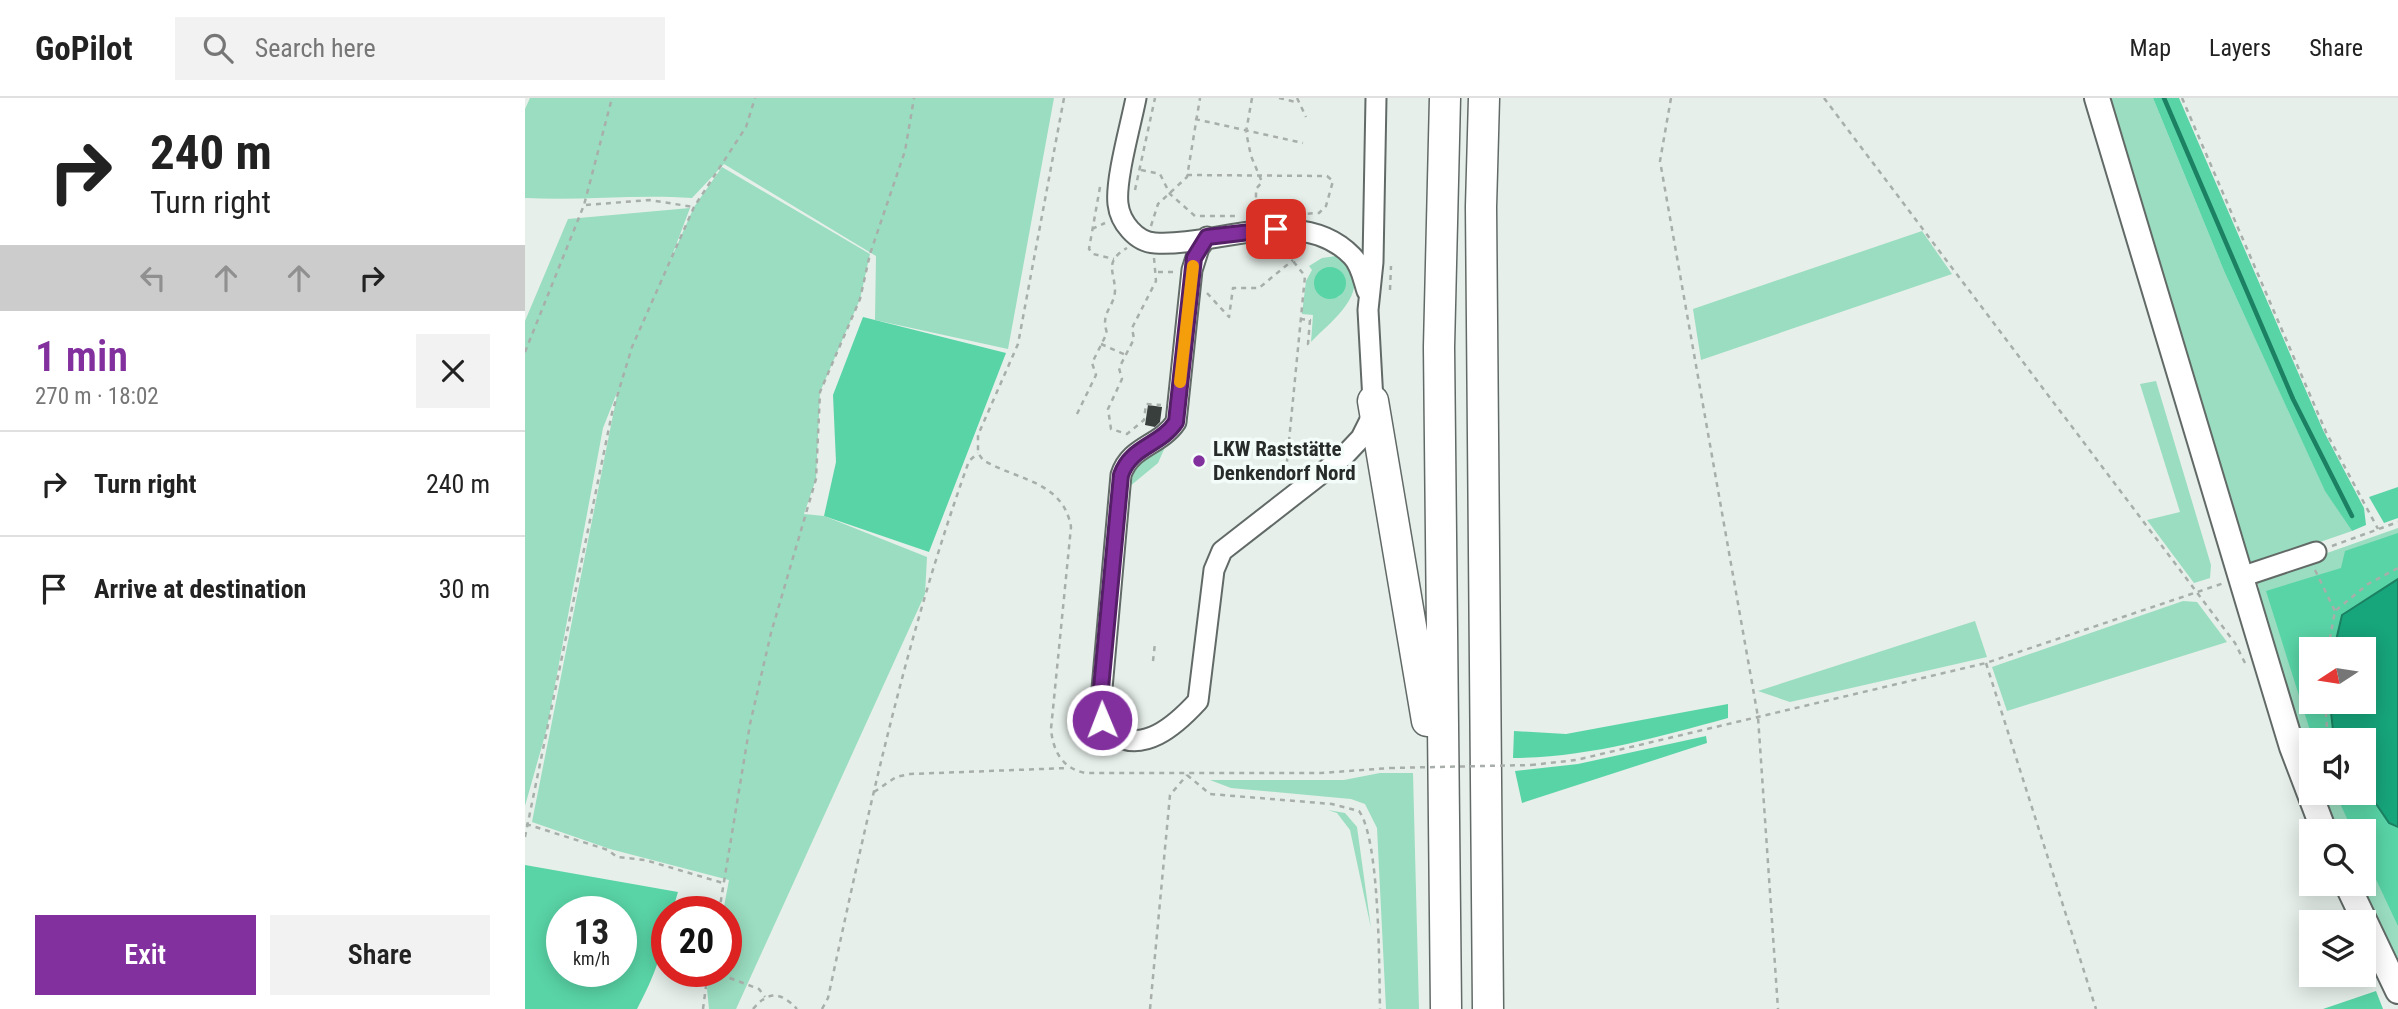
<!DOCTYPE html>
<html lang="en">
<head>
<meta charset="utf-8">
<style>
  body { margin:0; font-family:"Roboto Condensed",sans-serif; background:#f2f2f2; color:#222; height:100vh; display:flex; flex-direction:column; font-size:26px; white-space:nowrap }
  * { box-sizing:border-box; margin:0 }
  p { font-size:23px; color:#767676 }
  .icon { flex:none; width:38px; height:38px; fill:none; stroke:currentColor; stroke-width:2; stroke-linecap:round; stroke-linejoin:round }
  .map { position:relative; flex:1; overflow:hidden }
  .details { display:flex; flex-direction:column; background:#fff; width:525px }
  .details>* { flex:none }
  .top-card { background:#fff; color:#222; overflow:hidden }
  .needle { width:46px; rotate:258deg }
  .tools { position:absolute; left:1774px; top:539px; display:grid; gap:14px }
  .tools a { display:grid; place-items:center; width:77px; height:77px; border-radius:0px; background:#fff; box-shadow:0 4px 18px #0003; font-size:35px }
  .speed { position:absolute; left:21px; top:798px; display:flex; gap:14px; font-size:35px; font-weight:700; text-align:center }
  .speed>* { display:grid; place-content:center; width:91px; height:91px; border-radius:50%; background:#fff; box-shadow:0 4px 18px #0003; line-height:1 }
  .speed small { font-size:18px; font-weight:400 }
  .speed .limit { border:10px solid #d22; background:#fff; color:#111 }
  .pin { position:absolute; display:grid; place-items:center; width:60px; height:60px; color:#fff; margin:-30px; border-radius:14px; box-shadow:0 4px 10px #0006 }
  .me { position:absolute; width:77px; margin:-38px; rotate:359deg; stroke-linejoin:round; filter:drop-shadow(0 0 5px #0008) }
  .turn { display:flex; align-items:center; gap:24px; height:147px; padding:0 35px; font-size:32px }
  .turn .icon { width:91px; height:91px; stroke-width:2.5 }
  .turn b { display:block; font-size:49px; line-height:60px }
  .lanes { display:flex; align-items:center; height:66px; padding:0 35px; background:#0003; justify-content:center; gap:35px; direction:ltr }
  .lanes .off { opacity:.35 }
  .round { display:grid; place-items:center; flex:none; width:74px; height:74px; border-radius:0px; background:#f2f2f2 }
  .head { display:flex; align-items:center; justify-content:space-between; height:119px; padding:0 35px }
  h1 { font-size:42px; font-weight:600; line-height:52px; color:#83309f }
  .button { display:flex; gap:14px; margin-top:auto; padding:14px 35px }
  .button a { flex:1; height:80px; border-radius:0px; background:#83309f; color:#fff; font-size:28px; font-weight:600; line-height:80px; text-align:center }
  .button a+a { background:#f2f2f2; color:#222 }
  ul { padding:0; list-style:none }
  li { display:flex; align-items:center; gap:21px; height:105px; padding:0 35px; border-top:2px solid #e0e0e0 }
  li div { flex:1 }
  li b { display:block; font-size:26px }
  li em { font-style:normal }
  header { display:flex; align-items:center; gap:42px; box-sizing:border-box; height:98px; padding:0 35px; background:#fff; border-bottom:2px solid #e0e0e0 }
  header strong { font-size:33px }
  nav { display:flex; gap:38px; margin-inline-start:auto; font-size:24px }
  .search { width:490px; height:63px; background:#f2f2f2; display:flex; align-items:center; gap:18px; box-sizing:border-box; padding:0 24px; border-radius:0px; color:#767676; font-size:26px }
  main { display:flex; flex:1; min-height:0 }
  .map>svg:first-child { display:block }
  .green { fill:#9addc0; fill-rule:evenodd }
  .forest { fill:#59d4a7; fill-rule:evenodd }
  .water { fill:#17a57b; stroke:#1c8062; stroke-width:2 }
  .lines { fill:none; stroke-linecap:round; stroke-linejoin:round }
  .stream { stroke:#1c8062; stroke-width:4.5 }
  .building { fill:#383f3c }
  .minor-casing { stroke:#626a67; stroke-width:23 }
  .major-casing { stroke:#626a67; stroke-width:28 }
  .highway-casing { stroke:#626a67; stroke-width:33 }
  .path { stroke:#a8afab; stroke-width:2.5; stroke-dasharray:5 5; stroke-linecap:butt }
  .minor { stroke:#fff; stroke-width:19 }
  .major { stroke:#fff; stroke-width:24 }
  .highway { stroke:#fff; stroke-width:30 }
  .path-bridge { stroke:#a8afab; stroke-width:2.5; stroke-dasharray:5 5; stroke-linecap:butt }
  .route-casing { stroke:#551f67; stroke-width:18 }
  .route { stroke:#83309f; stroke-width:12 }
  .slow { stroke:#f59e0b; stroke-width:12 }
  .poi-dot { fill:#83309f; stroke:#f3fcf8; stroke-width:2.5 }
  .labels { text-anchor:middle; stroke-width:7; stroke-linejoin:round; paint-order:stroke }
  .poi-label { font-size:21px; font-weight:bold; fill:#272b29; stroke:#f3fcf8; text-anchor:start }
</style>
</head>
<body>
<header>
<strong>GoPilot</strong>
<div class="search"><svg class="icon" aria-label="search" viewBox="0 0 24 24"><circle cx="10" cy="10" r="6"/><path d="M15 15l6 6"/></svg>Search here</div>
<nav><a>Map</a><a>Layers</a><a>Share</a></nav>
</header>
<main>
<section class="details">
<div class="top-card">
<div class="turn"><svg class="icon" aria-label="right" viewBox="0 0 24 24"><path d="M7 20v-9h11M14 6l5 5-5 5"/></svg><div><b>240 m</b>Turn right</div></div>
<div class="lanes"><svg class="icon off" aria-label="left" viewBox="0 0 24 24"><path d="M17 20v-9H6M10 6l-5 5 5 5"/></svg><svg class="icon off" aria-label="ahead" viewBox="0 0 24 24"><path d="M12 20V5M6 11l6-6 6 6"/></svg><svg class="icon off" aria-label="ahead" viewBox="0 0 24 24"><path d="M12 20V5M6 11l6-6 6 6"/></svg><svg class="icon" aria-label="right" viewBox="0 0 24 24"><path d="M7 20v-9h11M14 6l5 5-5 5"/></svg></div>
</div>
<div class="head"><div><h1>1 min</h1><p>270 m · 18:02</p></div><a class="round"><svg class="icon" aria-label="close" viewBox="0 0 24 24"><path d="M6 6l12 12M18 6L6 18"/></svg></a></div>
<ul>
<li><svg class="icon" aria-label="right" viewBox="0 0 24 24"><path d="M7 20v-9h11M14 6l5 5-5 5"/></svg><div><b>Turn right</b></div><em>240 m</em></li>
<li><svg class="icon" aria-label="arrive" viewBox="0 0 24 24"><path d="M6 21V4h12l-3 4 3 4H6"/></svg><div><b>Arrive at destination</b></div><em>30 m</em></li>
</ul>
<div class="button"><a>Exit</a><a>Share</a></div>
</section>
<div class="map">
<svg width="1873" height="911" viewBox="0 0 1873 911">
  <rect width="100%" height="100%" fill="#e6efea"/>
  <path class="green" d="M5 0H529L483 251 350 222 351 158 199 66 167 100C111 96 56 103 0 100V11Z
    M1579 0H1628L1699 173 1800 392 1827 433 1728 467 1716 455Z
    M197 69 345 156 335 201 295 294 291 381 279 416 299 418 402 459 400 496 211 911H184L182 891 186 873H201V814H198L204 782 85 751 7 724 93 292 78 330 22 630 0 708V223L43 121 165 110 145 163 169 109Z
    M1397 133 1427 176 1176 262 1168 211Z
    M811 158C819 161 821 165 826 173 841 199 802 227 786 244L788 217 777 216 781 183 787 172 784 168 797 160ZM808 170 820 179 815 198 806 201 798 172Z
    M1631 283 1686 467 1685 480 1669 485 1622 422 1655 414 1615 286Z
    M641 347 633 365 604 389 600 386 610 364Z
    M1873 430V876L1832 786H1839V733H1809L1794 695H1839V642H1787V674L1727 489 1734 490 1731 480ZM1787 551H1839V604H1787Z
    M1658 503 1672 504 1702 544 1482 613 1467 569Z
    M1450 523 1462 559 1265 604 1233 593Z
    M855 675H888L894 911H861L852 730 840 706 826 701 706 690 685 682H819Z
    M803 712 820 715 832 729 846 830 825 732 812 715Z"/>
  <path class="forest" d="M1628 0H1654L1798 332 1839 410 1841 427 1827 433 1800 393 1699 173Z
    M789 185a16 16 0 1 1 32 0a16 16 0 1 1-32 0Z
    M338 219 481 255 404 454 299 418 311 364 308 297Z
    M1873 389V420L1859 425 1844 399Z
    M1873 435V481L1817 517 1809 551H1787V604H1805L1809 642H1788L1741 493 1816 470 1820 453Z
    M1203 606V620C1133 639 1061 660 988 660L989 633 1041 636Z
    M1181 638 1182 645 997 705 990 673 1053 666Z
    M1839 688 1864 725 1873 729V828L1839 756V733H1828L1810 695H1839Z
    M0 767 153 794 147 814H142C142 848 128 881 112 911H0ZM37 814H96V873H37Z
    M1851 893 1858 911H1798Z"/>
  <path class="water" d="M1873 481V729L1864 725 1839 688V642H1809L1805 604H1839V551H1809L1817 517Z"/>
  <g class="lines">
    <path class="stream" d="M1639 0 1768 301 1827 418"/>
  </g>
  <path class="building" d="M623 307 637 309 635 324 630 329 620 327Z"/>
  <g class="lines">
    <defs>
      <path id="minor" d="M611 0C606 26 590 82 593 106 595 124 611 144 630 145 691 149 776 105 827 158 836 167 838 181 842 193
        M682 139 674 150 667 172 651 324C635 348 605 348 596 377L575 613 585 634C617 658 651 627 673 603L689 472 697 453 819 358 836 340 845 322 848 303 843 212 848 164 851 0
        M1716 479 1791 454"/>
      <path id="major" d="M1572 0 1741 563 1767 649 1799 733
        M1822 786 1873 893"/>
      <path id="highway" d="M920 0 914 249 921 911
        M959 0 956 109 963 911
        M848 303 902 623"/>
    </defs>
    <use href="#minor" class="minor-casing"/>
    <use href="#major" class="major-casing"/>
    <use href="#highway" class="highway-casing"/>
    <path class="path" d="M539 0 493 246 453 337V355L458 362C494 383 538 383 546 429L526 631C528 653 537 670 560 675H796L865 670
      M727 0 721 34 726 58 737 84 731 91V102L743 114
      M754 0 771 4
      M772 0 781 19
      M1146 0 1135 63 1233 619 1253 911
      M1299 0 1710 545 1720 565
      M1657 0 1801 334 1853 431
      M670 21 778 45
      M616 72 635 76 645 96 670 118H714
      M662 77 802 78 808 83 801 108 794 115 776 116
      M575 89 564 151 568 156 589 161
      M610 92 630 0
      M61 107 124 102 169 109
      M626 128 633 106 662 79 675 0
      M567 131 580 125
      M756 148 780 178 760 384
      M629 160 631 183 607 230 609 241 594 270 597 281 583 311 586 331 602 336 619 322 621 306 636 307
      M633 174H649
      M865 192 866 168
      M682 195 704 219 708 190H734L768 162
      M775 221 785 222 783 246 787 249
      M576 246 601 257
      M0 254 59 107 87 0
      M552 316 571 277 567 265 582 235C575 214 589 210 590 193 590 174 578 164 602 150
      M753 352 762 353
      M1807 448 1873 424
      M1790 472 1810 513
      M1803 551 1810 513 1843 486 1873 470
      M628 563 630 545
      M1461 565 1571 911
      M1800 604 1803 642
      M1006 667 1051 662 1461 565 1699 485
      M662 677 685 696 807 706 834 713C855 742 854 870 855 911
      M349 694 371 679 385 676 543 670
      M1 726 83 752 92 759 120 762 198 785
      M0 739 87 315 107 249 169 109 221 29 230 0
      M194 814 225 626 246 535 291 381 295 294 335 201 345 156 380 53 389 0
      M186 873 234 891 240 899
      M178 911 183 873
      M228 911C244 892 256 894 272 911
      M297 911 303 900C342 719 381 538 444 363L453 355
      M625 911 645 697 662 677"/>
    <use href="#minor" class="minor"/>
    <use href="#major" class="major"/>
    <use href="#highway" class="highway"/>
    <path class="path-bridge" d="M865 670 1006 667"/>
  </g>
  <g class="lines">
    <defs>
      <path id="route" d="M577 622 575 601 596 377C606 348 635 348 651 324L669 160 682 139 751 131"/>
    </defs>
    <use href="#route" class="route-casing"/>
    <use href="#route" class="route"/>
    <path class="slow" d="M655 284 668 168"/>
  </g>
  <circle class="poi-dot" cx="674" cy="363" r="7"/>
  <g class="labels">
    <g class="poi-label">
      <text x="688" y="358">LKW Raststätte<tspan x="688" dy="24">Denkendorf Nord</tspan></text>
    </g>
  </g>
</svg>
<div class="tools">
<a><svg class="needle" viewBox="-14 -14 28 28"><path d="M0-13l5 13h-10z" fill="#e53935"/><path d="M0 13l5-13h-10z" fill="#767676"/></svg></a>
<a><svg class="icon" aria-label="sound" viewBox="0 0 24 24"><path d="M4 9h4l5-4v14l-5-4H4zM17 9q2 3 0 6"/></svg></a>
<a><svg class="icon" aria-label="search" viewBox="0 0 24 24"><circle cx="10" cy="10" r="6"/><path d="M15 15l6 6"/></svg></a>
<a><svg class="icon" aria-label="layers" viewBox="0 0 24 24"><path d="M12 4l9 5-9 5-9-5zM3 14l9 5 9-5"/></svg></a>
</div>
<div class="speed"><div>13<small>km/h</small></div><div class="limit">20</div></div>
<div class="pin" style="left:751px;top:131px;background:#d93025"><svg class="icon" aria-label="arrive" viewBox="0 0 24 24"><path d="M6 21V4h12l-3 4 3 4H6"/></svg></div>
<svg class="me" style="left:577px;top:622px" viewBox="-20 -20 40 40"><circle r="17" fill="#83309f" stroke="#fff" stroke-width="3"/><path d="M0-11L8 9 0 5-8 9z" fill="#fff"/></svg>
</div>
</main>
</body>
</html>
